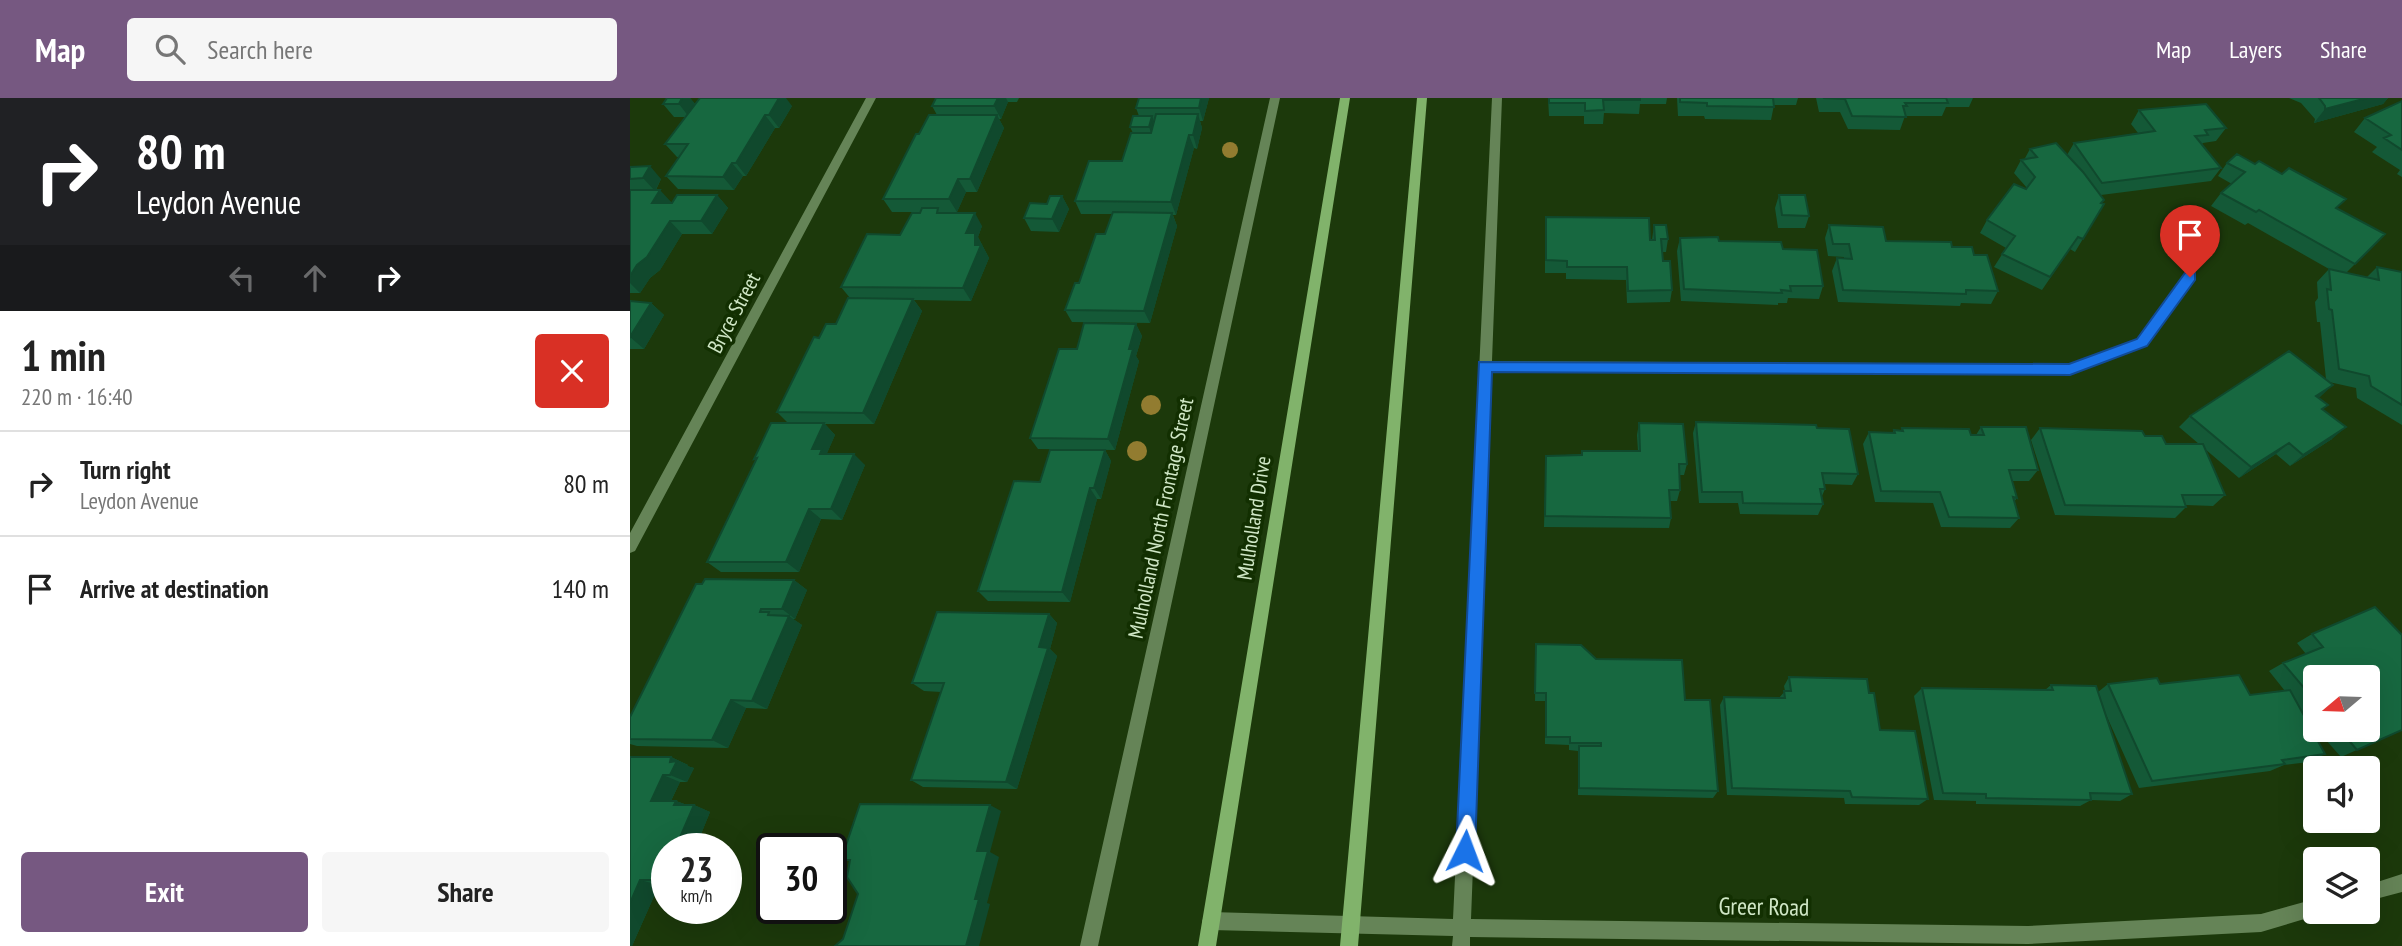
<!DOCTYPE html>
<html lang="en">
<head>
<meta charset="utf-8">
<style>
  body { margin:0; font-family:"PT Sans Narrow",sans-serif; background:#f6f6f6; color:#222; height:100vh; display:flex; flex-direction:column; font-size:26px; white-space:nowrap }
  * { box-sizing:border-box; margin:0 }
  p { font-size:23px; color:#767676 }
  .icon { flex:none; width:38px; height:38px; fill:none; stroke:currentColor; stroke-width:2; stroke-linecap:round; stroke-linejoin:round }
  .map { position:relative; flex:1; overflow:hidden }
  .details { display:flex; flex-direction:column; background:#fff; width:630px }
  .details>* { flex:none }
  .top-card { background:#202124; color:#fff; overflow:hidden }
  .needle { width:46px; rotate:251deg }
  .fabs { position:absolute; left:1673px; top:567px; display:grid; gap:14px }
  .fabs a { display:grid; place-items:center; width:77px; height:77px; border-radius:7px; background:#fff; box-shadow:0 7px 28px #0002; font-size:35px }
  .speed { position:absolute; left:21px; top:735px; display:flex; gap:14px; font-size:35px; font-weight:700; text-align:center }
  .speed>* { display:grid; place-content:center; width:91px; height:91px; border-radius:50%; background:#fff; box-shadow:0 7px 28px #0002; line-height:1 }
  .speed small { font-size:18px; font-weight:400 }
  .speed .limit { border:4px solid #111; border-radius:10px; background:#fff; color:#111 }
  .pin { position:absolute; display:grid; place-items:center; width:60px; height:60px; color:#fff; margin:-72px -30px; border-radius:50% 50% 50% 0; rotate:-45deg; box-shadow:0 0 7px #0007 }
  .pin .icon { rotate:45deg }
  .me { position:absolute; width:77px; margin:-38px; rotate:3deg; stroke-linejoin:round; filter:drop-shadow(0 0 5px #0008) }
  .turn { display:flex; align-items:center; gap:24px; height:147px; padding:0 21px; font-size:32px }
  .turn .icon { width:91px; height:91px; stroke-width:2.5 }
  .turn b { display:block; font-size:49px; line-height:60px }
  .lanes { display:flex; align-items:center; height:66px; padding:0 21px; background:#0003; justify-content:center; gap:35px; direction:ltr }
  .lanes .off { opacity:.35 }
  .round { display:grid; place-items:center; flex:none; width:74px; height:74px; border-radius:7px; background:#f6f6f6 }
  .head { display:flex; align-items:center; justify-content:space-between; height:119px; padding:0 21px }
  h1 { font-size:42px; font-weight:800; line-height:52px }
  .button { display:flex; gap:14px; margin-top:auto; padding:14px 21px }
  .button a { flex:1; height:80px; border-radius:7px; background:#765881; color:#fff; font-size:28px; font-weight:800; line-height:80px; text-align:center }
  .button a+a { background:#f6f6f6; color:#222 }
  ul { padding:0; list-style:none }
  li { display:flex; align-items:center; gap:21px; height:105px; padding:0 21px; border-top:2px solid #e0e0e0 }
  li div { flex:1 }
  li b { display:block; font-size:26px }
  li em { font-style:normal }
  header { display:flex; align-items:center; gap:42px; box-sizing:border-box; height:98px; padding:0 35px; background:#765881; color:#fff }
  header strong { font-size:33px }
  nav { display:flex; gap:38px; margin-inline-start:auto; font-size:24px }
  .search { width:490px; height:63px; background:#f6f6f6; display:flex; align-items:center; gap:18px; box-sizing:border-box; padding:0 24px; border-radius:7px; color:#767676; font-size:26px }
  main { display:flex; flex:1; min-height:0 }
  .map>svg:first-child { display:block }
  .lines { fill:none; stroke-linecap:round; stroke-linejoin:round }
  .minor { fill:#658457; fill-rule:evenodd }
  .secondary { fill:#81b36b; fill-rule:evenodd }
  .tree { fill:#927c30 }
  .wall { fill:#145937 }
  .shaded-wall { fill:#10492d }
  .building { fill:#176840; stroke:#10492d; stroke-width:2 }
  .route { fill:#1a73e8; stroke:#114b97; stroke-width:2 }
  .labels { text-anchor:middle; stroke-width:7; stroke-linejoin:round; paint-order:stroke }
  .street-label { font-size:21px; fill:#d0e7c6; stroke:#122f01 }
  .near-street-label { font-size:24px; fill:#d0e7c6; stroke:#122f01 }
</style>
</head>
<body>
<header>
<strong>Map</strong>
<div class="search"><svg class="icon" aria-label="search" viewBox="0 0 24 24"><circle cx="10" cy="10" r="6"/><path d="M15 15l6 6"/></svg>Search here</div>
<nav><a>Map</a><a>Layers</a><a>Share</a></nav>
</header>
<main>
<section class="details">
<div class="top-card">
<div class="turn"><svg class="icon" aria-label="right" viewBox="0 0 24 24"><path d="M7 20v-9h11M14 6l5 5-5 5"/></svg><div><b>80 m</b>Leydon Avenue</div></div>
<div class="lanes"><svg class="icon off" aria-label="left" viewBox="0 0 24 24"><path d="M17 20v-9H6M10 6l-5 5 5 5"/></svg><svg class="icon off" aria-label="ahead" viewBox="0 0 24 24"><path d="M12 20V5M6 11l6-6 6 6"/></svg><svg class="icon" aria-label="right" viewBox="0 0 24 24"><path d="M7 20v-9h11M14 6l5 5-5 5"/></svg></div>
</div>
<div class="head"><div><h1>1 min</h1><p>220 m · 16:40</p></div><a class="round" style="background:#d93025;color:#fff"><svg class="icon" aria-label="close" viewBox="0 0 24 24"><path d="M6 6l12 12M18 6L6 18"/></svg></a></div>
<ul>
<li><svg class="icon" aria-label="right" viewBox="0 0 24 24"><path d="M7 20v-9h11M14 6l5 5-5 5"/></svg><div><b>Turn right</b><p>Leydon Avenue</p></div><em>80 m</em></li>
<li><svg class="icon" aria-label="arrive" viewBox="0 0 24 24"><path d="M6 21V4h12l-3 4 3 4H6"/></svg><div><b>Arrive at destination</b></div><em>140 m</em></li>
</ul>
<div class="button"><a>Exit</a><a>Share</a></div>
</section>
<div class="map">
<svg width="1772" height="848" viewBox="0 0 1772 848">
  <rect width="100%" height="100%" fill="#1c390b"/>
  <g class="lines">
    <path class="minor" d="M236 0H246L5 453 0 455V435Z
      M640 0H650L468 848H450Z
      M862 0H872L862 263 1439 266 1508 241 1556 176H1564L1566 179 1516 247 1440 276 862 273 841 821 1398 828 1631 816 1685 801V814H1692L1691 816 1631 834 1398 846 840 839V848H822L823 838 581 832 575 829 572 823 575 817 581 814 823 821Z
      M1772 776V794L1738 803V787Z"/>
    <path class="secondary" d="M710 0H720L586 848H568Z
      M787 0H797L728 848H710Z"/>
  </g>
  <g class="tree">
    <circle cx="600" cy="52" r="8"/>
    <circle cx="521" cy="307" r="10"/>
    <circle cx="507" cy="353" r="10"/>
  </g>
  <path class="wall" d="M37 0H60L65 6 162 8 149 30H145L116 78H113L104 92 48 91 36 78 49 59H47L35 46 55 19H44L33 6Z
    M306 0H389L387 4H378L371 21H369L374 30 347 94H336L327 114H311L352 128 348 139 359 160 341 203 284 202 292 213 244 326H195L205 337 197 355 235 367 212 422 191 421 169 474H91L77 464 126 362 124 361 158 325 147 314 189 240 206 226 220 200 211 189 270 137 290 114H262L253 101 289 36 307 17 302 8Z
    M579 0 573 23H570L572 30 567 51 564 50 546 117H543L547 128 520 225 442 224 435 212 475 136 482 116H451L445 103 492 63 503 35 500 29 509 18 506 10Z
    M918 0H1037L1036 6H1010L1009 16 974 15 973 26H954V18H919Z
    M1047 0H1168L1166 7H1144L1141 22 1075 21 1074 18H1048Z
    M1186 0H1343L1339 9H1316L1312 18H1275L1270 32 1218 31 1210 14H1189Z
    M1659 0H1758L1753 6 1684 25 1685 21 1671 5Z
    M1772 3V79L1767 76 1770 72 1742 54 1747 49 1724 34 1735 20Z
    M1509 12 1596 30 1586 43 1573 45 1571 47 1591 70 1581 83 1471 97V105L1474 106 1445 154 1440 151 1412 192 1364 169 1376 150 1350 135 1357 122 1397 90 1384 75 1391 62H1394L1400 51 1437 57 1444 45 1508 35 1501 26Z
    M1597 65 1707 110 1755 136 1716 175 1737 179 1747 169 1772 174V327L1727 300 1726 290 1699 284 1688 300 1698 307 1693 311 1702 341 1660 368 1646 356 1609 380 1575 351 1595 397 1583 408 1556 407V409L1545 420 1425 417 1401 342 1410 330 1515 338 1536 346H1569L1549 329 1560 318 1696 281 1690 224H1687L1685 204 1688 200 1687 184 1699 171 1618 125 1615 127 1581 108 1591 95 1602 86 1588 78Z
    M0 69 31 81 26 92 42 105 87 97 98 110 82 136H52L30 172 20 180 10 195H0Z
    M1149 97 1179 118 1175 130H1148L1145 110Z
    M432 98 439 111 429 134 401 133 394 120Z
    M1024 127 1038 141 1036 154H1032L1033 163 1042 192 1040 204 997 205 996 182 936 181V175H915V132L1022 142Z
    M1199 127 1256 143 1322 149 1344 157 1368 193 1361 206 1331 205 1330 208 1208 204 1202 173 1207 160 1214 161V159L1198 158 1195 140Z
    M1050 140 1089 143 1153 151 1193 188 1189 201 1158 200 1157 205H1148V207L1051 203 1047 153Z
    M0 203 21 205 34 217 14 251H0Z
    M506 226 512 238 506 258 509 263 485 352 408 351 400 340 447 251Z
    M1066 324 1187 330 1228 376 1222 387 1194 386 1195 391 1192 398 1193 406 1188 417 1110 416 1108 405H1069L1063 335Z
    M1009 325 1057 366 1054 377H1049L1050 392 1047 403H1040L1041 420 1039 430 914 429 916 358 1008 353 1007 337Z
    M1351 329 1408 372 1399 383H1382L1387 400 1384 404 1389 420 1380 430 1311 429 1303 405 1245 404 1233 346 1239 334 1262 335 1264 332 1271 333 1272 330 1346 337Z
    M475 352 481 363 471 401H467L440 504 358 503 348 493 410 384Z
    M164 482 177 492 165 521H163L172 527 137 611 116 610 98 650 7 648 0 646V619L72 486Z
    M419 516 427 525 420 551 427 558 387 691 293 689 281 682 311 594 294 593 282 585Z
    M1682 536 1772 632 1711 659 1687 632H1738L1685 579V629L1670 611 1695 656 1679 664 1654 667 1640 673 1509 690 1473 610 1502 696 1490 703 1461 702 1450 708 1346 706V703L1304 702 1284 598 1292 590 1415 592 1421 587 1468 594 1478 586H1530L1620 597 1655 593 1639 573 1653 565 1676 556 1667 545Z
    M906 546 966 561 1055 602 1088 693 1083 700 948 697V653L939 652V647L915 646V603H905Z
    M1159 579 1239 595 1250 632 1298 701 1289 707 1215 706 1214 700 1097 697 1090 607 1094 599 1149 600 1155 593 1154 588Z
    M0 659H41L58 667 57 668 64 670 57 684H50L41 703H46L57 707H64L80 714 65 751H37V787H29L2 848Z"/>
  <path class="shaded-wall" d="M52 0H60L67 8 59 19 49 6Z
    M149 0H156L162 8 149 30 139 17Z
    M368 0H376L378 4 371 21 364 8Z
    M571 0H579L573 23 569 10Z
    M1737 0H1758L1753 6 1684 25 1695 11Z
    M568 16 572 30 567 51 563 37Z
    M135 17 145 30 116 78 106 65Z
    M367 17 374 30 347 94 340 81Z
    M522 18 527 32 524 42 519 29Z
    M559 37 564 50 546 117 541 104Z
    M102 65 113 78 104 92 93 79Z
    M20 68 31 81 25 93 13 80Z
    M328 81 336 94 327 114 319 101Z
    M30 92 42 105H22Z
    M87 97 98 110 82 136 71 123Z
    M432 98 439 111 429 134 422 121Z
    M345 115 352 128 348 139 359 160 341 203 333 190 336 135Z
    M542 115 547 128 520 225 514 213Z
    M40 123 52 136 30 172 20 180 10 195 0 185V178Z
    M283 201 292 213 244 326 233 315Z
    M21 205 34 217 14 251 0 239Z
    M506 226 512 238 506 258 509 263 485 352 478 341 499 251Z
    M1703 287 1690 299 1673 310 1686 298Z
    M194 325 205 337 195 360 182 351Z
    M1716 329 1702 341 1660 368 1673 357Z
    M1659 345 1646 356 1609 380 1621 369Z
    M475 352 481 363 471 401 464 390Z
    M224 356 235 367 212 422 201 411Z
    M460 390 467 401 440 504 432 494Z
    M179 411 191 421 169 474 156 464Z
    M164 482 177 492 165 521 152 511Z
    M419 516 427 525 420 551 427 558 387 691 376 684 409 549Z
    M159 518 172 527 137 611 122 603Z
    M101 602 116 610 98 650 82 642Z
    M41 659 58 667 57 668 64 670 57 684 40 677V664Z
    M33 677 50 684 38 709 21 703Z
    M46 703 63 709 64 707 80 714 65 751H45L44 707Z
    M360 707 371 713 360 754 369 759 357 805 360 806 349 848H336L345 801 347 753Z
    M37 769V783L31 782Z
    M10 782 29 787 2 848H0V805Z"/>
  <path class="building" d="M37 0H52L49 6H33Z
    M70 0H149L139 17H135L106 65H102L93 79 36 78 58 46H35Z
    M306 0H368L364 8H302Z
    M509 0H571L569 10H506Z
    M919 0H1010V2H973L974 12 955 13V5H919Z
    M1050 0H1143L1144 9 1077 8V5L1050 4Z
    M1193 0H1316L1318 5H1275L1277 8H1273L1276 19 1222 18 1215 1Z
    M1689 0H1737L1695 11V8Z
    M1772 3V52L1754 40 1761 37 1735 20Z
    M1576 6 1596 30 1575 32 1578 37 1565 38 1591 70 1472 85 1444 45 1525 33 1509 12Z
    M526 16H568L563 37H559L541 104 445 103 459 63H492L501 35H521Z
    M299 17H367L340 81H328L319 101H253L286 36H289Z
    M503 18H522L519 29H500Z
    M1426 45 1453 74 1474 102 1471 105 1474 106 1453 141 1448 139 1420 179 1372 156 1385 138 1357 122 1384 86 1396 91 1405 79 1391 62 1407 59 1400 51Z
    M1607 56 1625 66 1629 63 1652 76 1659 70 1716 101 1706 110 1755 136 1725 166 1629 112 1626 114 1591 95 1615 74 1597 65Z
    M20 68 13 80 0 81V69Z
    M0 92H30L22 105H42L47 97H87L71 123H40L17 159 7 167 0 178Z
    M1149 97H1175L1179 118 1152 117Z
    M420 98H432L422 121 394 120 400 105 417 106Z
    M292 110H308L307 115H345L336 135H345V147H351L333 190 211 189 237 136 270 137 282 115H290Z
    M483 114 542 115 514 213 435 212 445 185H449L466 136H475Z
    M916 119 1019 120 1020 142H1025L1024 127H1036L1038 141H1031L1033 163H1040L1042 192 998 193 997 169H937V163L916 162Z
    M1199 127 1253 129 1256 143 1321 144 1322 149H1342L1344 157H1357L1368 193 1336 192V196L1213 192 1207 160 1222 161 1219 146H1203Z
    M1088 139 1089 143 1151 144 1153 151 1187 152 1193 188H1160L1161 193 1151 192 1152 195 1054 191 1050 140Z
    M1747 169 1772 174V307L1741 288 1739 278 1709 271 1702 212 1699 211 1697 191 1701 192 1699 171 1749 182Z
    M218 200 283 201 233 315 147 314 184 239 189 240 196 226H206Z
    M0 203 21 205 0 239Z
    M454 225 506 226 499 251H503L478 341 400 340 429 251H447Z
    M1659 253 1703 287 1686 298 1698 307 1692 311 1716 329 1673 357 1659 345 1621 369 1560 318Z
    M1066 324 1186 327 1187 330 1219 331 1228 376 1192 375 1195 391H1190L1193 406 1113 405 1112 394H1072Z
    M141 325H194L182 351H192L190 356H224L201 411H179L156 464H77L127 360 124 361Z
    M1009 325 1053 326 1057 366H1049L1050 392H1039L1041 420 915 418 916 358 952 357V353H1010Z
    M1351 329H1396L1408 372H1379L1387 400 1383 399 1389 420 1319 419 1310 394 1251 393 1239 334 1265 335 1264 332 1273 333 1272 330 1339 331 1341 337H1354Z
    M1410 330 1512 333 1515 338H1532L1536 346H1573L1595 397H1552L1556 409 1435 407Z
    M420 352H475L464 390H460L432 494 348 493 384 383 410 384Z
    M75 481 164 482 152 511H131L130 514H139L138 517 159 518 122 603 101 602 82 642 0 641V619L66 486H72Z
    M1745 509 1772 537V632L1727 652 1710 632H1738V579H1685V603L1653 565 1693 549 1682 536Z
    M307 514 419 516 409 549 418 550 376 684 281 682 314 585H282Z
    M906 546 951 547 966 561 1052 562 1055 602H1080L1088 693 949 690V648H971V645H940V639H916V595H905Z
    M1609 577 1620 597 1660 592 1695 656 1652 662 1655 666 1522 683 1478 586 1527 580 1530 586Z
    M1159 579 1237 581 1239 595H1244L1250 632 1285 633 1298 701 1222 699 1220 693 1102 690 1094 599 1155 600 1154 593H1161Z
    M1421 587 1466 588 1502 696 1460 695 1461 702 1356 700V696L1313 695 1292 590 1423 592Z
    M0 659H41L40 664 47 663 40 677H33L21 703H46L44 707H64L45 751H37V769L31 782H10L0 805Z
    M230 706 360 707 347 753H358L345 801H349L336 848H205L213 841 228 796 217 779 220 762H211Z"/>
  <path class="route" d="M1560 174 1565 175V182L1517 248 1440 277 862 274 845 753 842 760 835 763 829 760 826 753 849 264 1439 266 1507 241 1555 175Z"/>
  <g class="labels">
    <g class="street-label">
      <text transform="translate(104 215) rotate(-62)" y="7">Bryce Street</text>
      <text transform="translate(531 420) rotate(-78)" y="7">Mulholland North Frontage Street</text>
      <text transform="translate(624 420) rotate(-81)" y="7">Mulholland Drive</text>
    </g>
    <g class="near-street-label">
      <text transform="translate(1134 809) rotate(1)" y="8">Greer Road</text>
    </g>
  </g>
</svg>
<div class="fabs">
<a><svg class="needle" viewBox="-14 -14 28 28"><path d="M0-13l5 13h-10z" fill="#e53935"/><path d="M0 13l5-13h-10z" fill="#767676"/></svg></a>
<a><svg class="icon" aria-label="sound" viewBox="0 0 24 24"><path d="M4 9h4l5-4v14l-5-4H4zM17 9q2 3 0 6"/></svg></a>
<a><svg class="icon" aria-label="layers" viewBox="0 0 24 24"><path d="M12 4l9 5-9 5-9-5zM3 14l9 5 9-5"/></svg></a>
</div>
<div class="speed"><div>23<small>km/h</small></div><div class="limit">30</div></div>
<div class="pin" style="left:1560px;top:179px;background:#d93025"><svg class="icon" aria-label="arrive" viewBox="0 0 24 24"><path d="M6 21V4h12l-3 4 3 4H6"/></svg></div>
<svg class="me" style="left:835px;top:753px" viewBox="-20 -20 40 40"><path d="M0-17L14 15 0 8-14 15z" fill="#1a73e8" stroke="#fff" stroke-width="4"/></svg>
</div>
</main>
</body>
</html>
